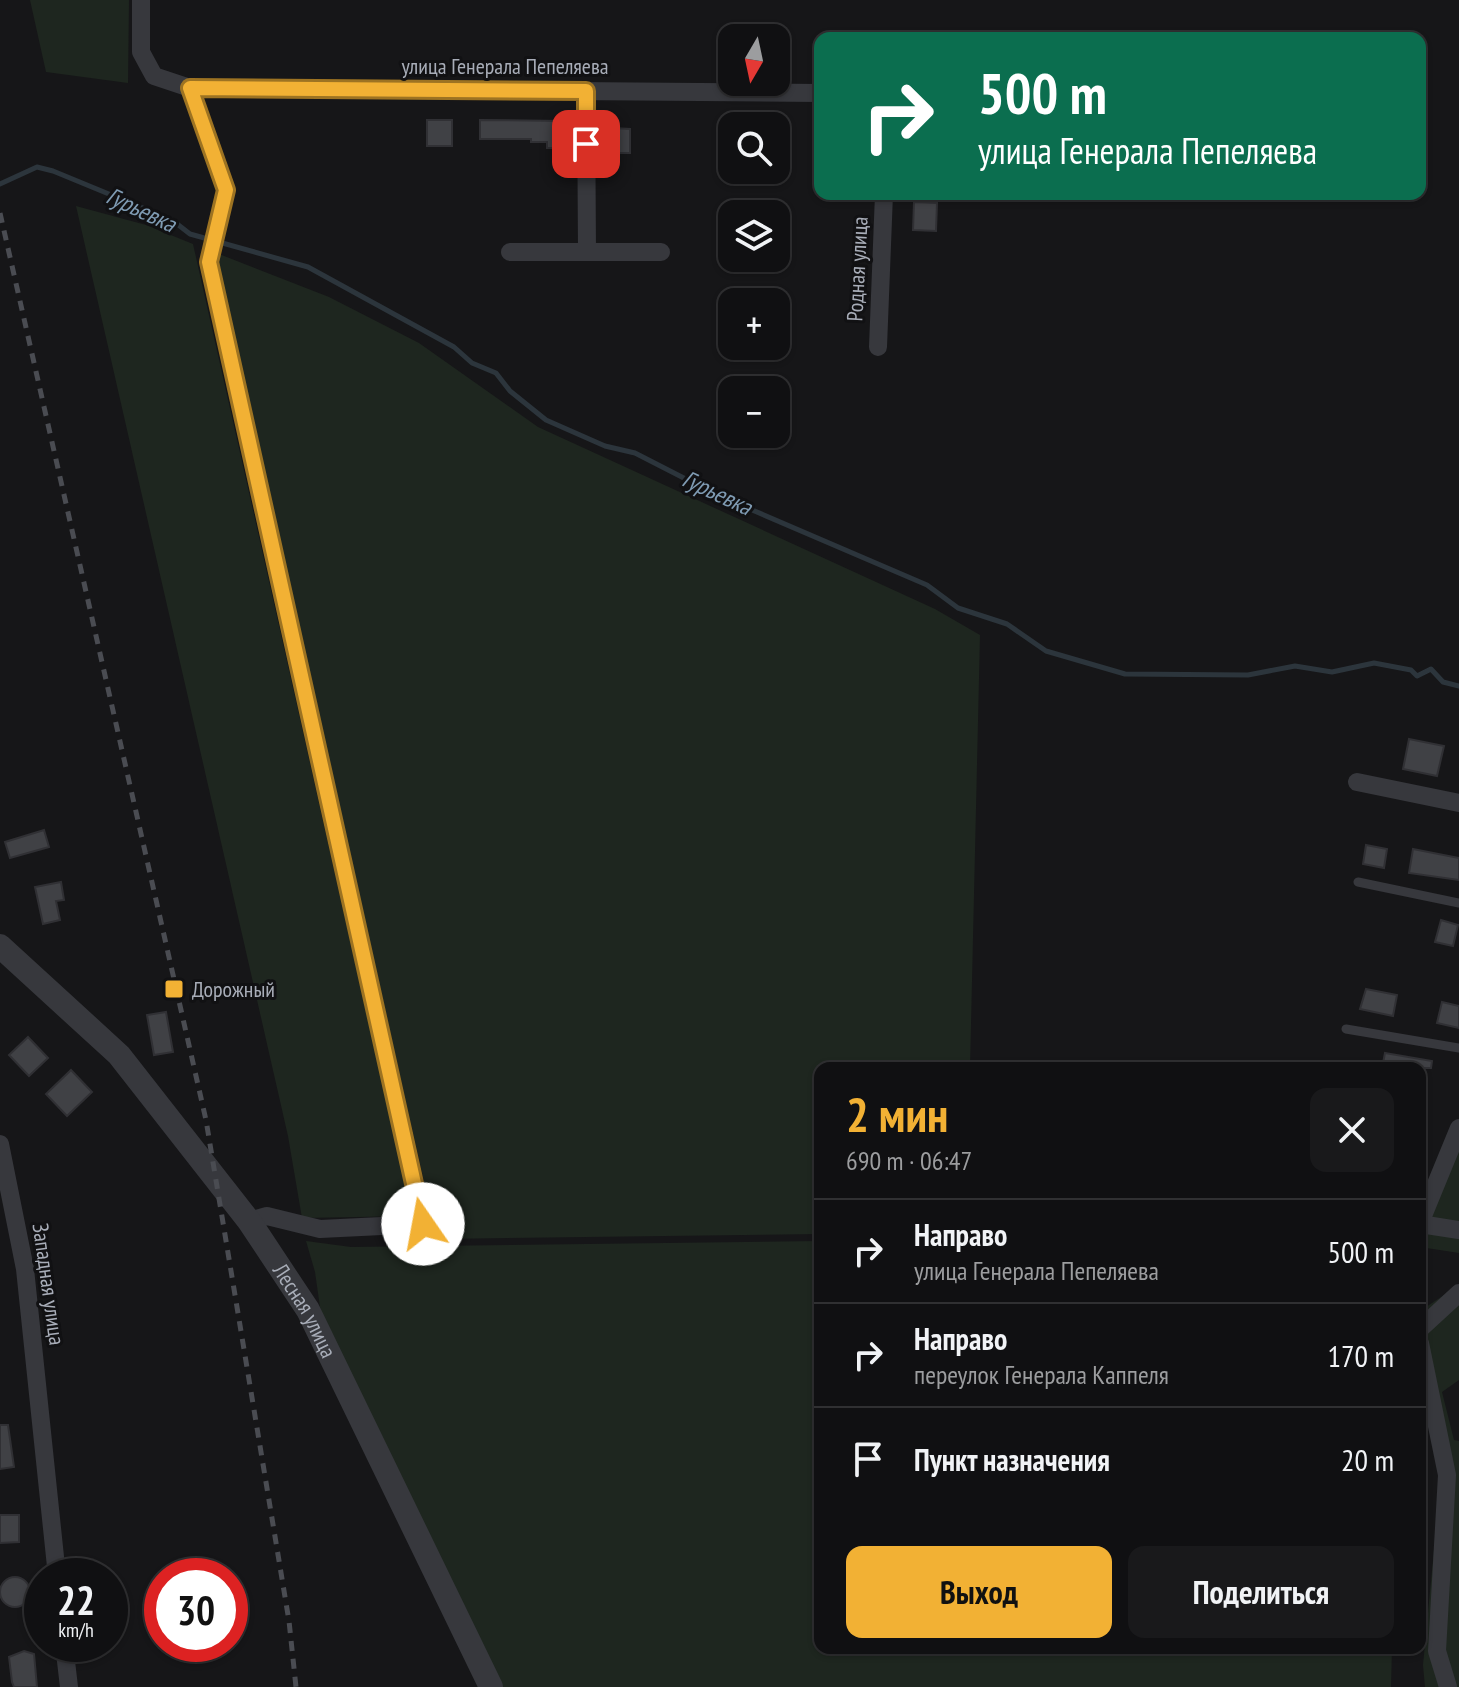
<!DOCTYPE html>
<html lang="ru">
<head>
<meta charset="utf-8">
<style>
  body { margin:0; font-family:"PT Sans Narrow",sans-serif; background:#19191b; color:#f1f3f6; height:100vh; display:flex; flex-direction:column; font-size:30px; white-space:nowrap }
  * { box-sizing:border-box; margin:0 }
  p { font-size:26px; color:#9c9d9f }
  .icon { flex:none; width:44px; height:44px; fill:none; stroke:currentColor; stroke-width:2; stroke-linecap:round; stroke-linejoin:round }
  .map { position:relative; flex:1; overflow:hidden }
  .side { position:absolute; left:814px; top:1062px; width:612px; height:592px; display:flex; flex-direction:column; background:#101012; border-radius:16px; box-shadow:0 2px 6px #0004,0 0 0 2px #303032 }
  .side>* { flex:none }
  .guide { position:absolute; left:814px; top:32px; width:612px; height:168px; border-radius:16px; box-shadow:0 2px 6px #0004,0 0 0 2px #303032; background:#0b6e4f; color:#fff; overflow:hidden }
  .needle { width:52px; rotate:189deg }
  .buttons { position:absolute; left:718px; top:24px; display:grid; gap:16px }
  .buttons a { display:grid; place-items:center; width:72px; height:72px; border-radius:16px; background:#101012; box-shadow:0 2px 6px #0004,0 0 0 2px #303032; font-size:40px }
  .speed { position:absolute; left:24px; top:1558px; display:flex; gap:16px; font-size:40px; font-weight:700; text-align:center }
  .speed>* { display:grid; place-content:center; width:104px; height:104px; border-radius:50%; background:#101012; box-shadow:0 2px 6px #0004,0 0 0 2px #303032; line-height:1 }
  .speed small { font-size:20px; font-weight:400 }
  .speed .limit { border:12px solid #d22; background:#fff; color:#111 }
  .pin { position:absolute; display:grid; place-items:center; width:68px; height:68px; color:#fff; margin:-34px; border-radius:16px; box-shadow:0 4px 12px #0006 }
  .me { position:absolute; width:88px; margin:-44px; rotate:348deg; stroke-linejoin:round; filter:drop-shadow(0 0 6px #0008) }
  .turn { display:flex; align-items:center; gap:28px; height:168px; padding:0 32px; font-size:36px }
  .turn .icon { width:104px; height:104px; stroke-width:2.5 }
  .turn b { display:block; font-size:56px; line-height:68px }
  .round { display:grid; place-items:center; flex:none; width:84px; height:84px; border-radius:16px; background:#19191b }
  .summary { display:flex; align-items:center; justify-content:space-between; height:136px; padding:0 32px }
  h1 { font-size:48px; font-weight:700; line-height:60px; color:#f2b134 }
  .cta { display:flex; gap:16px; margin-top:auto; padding:16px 32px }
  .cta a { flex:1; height:92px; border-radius:16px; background:#f2b134; color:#111; font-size:32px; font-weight:700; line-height:92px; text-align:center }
  .cta a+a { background:#19191b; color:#f1f3f6 }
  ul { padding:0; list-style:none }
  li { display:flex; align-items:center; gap:24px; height:104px; padding:0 32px; border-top:2px solid #303032 }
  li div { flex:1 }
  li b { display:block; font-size:30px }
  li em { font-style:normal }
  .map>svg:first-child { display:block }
  .green { fill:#1e261f }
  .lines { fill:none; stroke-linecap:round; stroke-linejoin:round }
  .stream { stroke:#2c353c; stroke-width:5 }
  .building { fill:#404145; stroke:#303034; stroke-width:2 }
  .service { stroke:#37383d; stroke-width:9 }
  .minor { stroke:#37383d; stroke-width:18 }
  .tertiary { stroke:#37383d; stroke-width:24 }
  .rail { stroke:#4a4c52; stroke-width:5; stroke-dasharray:10 8; stroke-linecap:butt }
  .route-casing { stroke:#9d7322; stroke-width:20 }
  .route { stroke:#f2b134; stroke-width:14 }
  .poi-dot { fill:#f2b134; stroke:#111113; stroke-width:3 }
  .labels { text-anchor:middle; stroke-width:6; stroke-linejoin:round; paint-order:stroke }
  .street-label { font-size:22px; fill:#a8adb8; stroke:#111113 }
  .poi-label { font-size:22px; fill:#a8adb8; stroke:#111113; text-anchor:start }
  .water-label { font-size:24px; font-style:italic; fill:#7f9bb3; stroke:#111113 }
</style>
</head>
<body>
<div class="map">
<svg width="1459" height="1687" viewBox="0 0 1459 1687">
  <rect width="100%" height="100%" fill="#161618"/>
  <path class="green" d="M30 0H129L128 83 46 72Z
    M76 206 146 225 193 244 412 1216 302 1218 288 1136Z
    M214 252 329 297 419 343 538 427 935 609 980 635 970 1068H820V1234L437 1239Z
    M1459 1150V1253L1420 1247V1208Z
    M306 1241 351 1247 820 1241V1648H1392L1391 1687H488L323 1328 315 1272Z
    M1459 1285V1380L1442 1392 1454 1440 1459 1441V1687H1425L1423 1665 1441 1476 1420 1389V1311Z"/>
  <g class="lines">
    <path class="stream" d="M0 184 37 167 53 171 172 220 190 234 308 267 454 347 472 363 496 373 510 391 546 420 605 446 635 453 715 494 927 585 958 608 1007 624 1046 651 1125 674 1248 675 1295 666 1332 672 1374 663 1411 670 1417 676 1431 669 1443 682 1459 686"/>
  </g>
  <path class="building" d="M427 120H452V146H427Z
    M480 120 563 121V148H547V142H531V139H480Z
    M613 128 630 129V153H612Z
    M914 202 937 203 936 231 913 230Z
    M1409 739 1444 746 1437 776 1403 769Z
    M44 830 49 847 10 858 5 842Z
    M1366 845 1387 849 1384 868 1363 864Z
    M1413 849 1459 858V880L1409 873Z
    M61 882 64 900 56 901 60 920 43 924 35 887Z
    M1441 920 1458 925 1453 946 1435 942Z
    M1366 989 1397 995 1393 1016 1360 1009Z
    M1442 1002 1459 1006V1028L1437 1023Z
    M166 1012 173 1052 154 1055 147 1015Z
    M28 1037 48 1058 29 1076 9 1055Z
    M1385 1053 1432 1061 1431 1068H1382Z
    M71 1070 92 1092 67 1116 46 1094Z
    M0 1425H8L14 1467 0 1469Z
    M0 1515H19V1542L0 1543Z
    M0 1592a15 15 0 1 1 30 0a15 15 0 1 1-30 0Z
    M24 1651 34 1654 37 1687H14L12 1682 9 1657Z"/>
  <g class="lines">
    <path class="service" d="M1358 882 1459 903
      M1346 1029 1459 1048"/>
    <path class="minor" d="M141 0V52L154 76 190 88 820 93
      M190 88 226 190 209 262 423 1224 320 1229 267 1216 249 1221
      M586 91 587 252
      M510 252H661
      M878 347 884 194
      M1357 782 1459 803
      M0 1144 25 1269 57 1576
      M1420 1223 1459 1128
      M1420 1224 1459 1230
      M1420 1329 1459 1293
      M1420 1343 1447 1475 1437 1651 1448 1687
      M64 1644 69 1687"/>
    <path class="tertiary" id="s1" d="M0 946 119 1055 249 1221 308 1310 491 1687"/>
    <path class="rail" d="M0 213 206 1120 289 1621 296 1687"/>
  </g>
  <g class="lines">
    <defs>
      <path id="route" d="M423 1224 209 262 226 190 190 88 586 91V144"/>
    </defs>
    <use href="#route" class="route-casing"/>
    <use href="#route" class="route"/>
  </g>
  <rect class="poi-dot" x="164" y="979" width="20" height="20" rx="4"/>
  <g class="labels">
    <g class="street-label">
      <text x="505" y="74">улица Генерала Пепеляева</text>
      <text transform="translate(857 269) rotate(-87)" y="8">Родная улица</text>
      <text transform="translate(49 1284) rotate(82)" y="8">Западная улица</text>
      <text dy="8" stroke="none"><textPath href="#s1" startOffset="478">Лесная улица</textPath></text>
    </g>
    <g class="poi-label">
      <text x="192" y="997">Дорожный</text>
    </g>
    <g class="water-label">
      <text transform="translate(141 210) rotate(25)" y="8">Гурьевка</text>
      <text transform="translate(717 493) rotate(25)" y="8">Гурьевка</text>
    </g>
  </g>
</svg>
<div class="buttons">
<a><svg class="needle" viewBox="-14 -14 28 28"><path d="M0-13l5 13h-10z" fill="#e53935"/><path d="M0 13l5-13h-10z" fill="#9c9d9f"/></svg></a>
<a><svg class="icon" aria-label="search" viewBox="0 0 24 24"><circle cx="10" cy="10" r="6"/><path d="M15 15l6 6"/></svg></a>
<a><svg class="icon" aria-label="layers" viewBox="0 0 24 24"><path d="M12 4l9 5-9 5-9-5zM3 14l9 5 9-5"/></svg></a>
<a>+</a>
<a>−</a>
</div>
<div class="speed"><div>22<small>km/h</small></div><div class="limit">30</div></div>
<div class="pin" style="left:586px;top:144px;background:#d93025"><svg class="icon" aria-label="arrive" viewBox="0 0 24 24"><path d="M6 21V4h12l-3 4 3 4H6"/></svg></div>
<svg class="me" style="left:423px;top:1224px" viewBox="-20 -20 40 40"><circle r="19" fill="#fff"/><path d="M0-13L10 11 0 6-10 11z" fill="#f2b134"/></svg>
<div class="guide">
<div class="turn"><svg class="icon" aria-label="right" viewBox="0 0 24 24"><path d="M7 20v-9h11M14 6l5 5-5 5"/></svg><div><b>500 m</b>улица Генерала Пепеляева</div></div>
</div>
<section class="side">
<div class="summary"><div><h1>2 мин</h1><p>690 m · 06:47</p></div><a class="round"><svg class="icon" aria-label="close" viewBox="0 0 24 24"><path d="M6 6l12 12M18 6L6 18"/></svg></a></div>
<ul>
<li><svg class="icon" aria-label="right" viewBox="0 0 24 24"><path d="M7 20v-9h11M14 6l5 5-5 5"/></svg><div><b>Направо</b><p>улица Генерала Пепеляева</p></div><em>500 m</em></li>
<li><svg class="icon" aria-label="right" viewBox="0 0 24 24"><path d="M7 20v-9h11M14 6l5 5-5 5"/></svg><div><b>Направо</b><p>переулок Генерала Каппеля</p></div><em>170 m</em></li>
<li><svg class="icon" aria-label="arrive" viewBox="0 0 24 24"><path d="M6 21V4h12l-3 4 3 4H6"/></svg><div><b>Пункт назначения</b></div><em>20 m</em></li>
</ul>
<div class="cta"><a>Выход</a><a>Поделиться</a></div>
</section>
</div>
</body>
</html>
